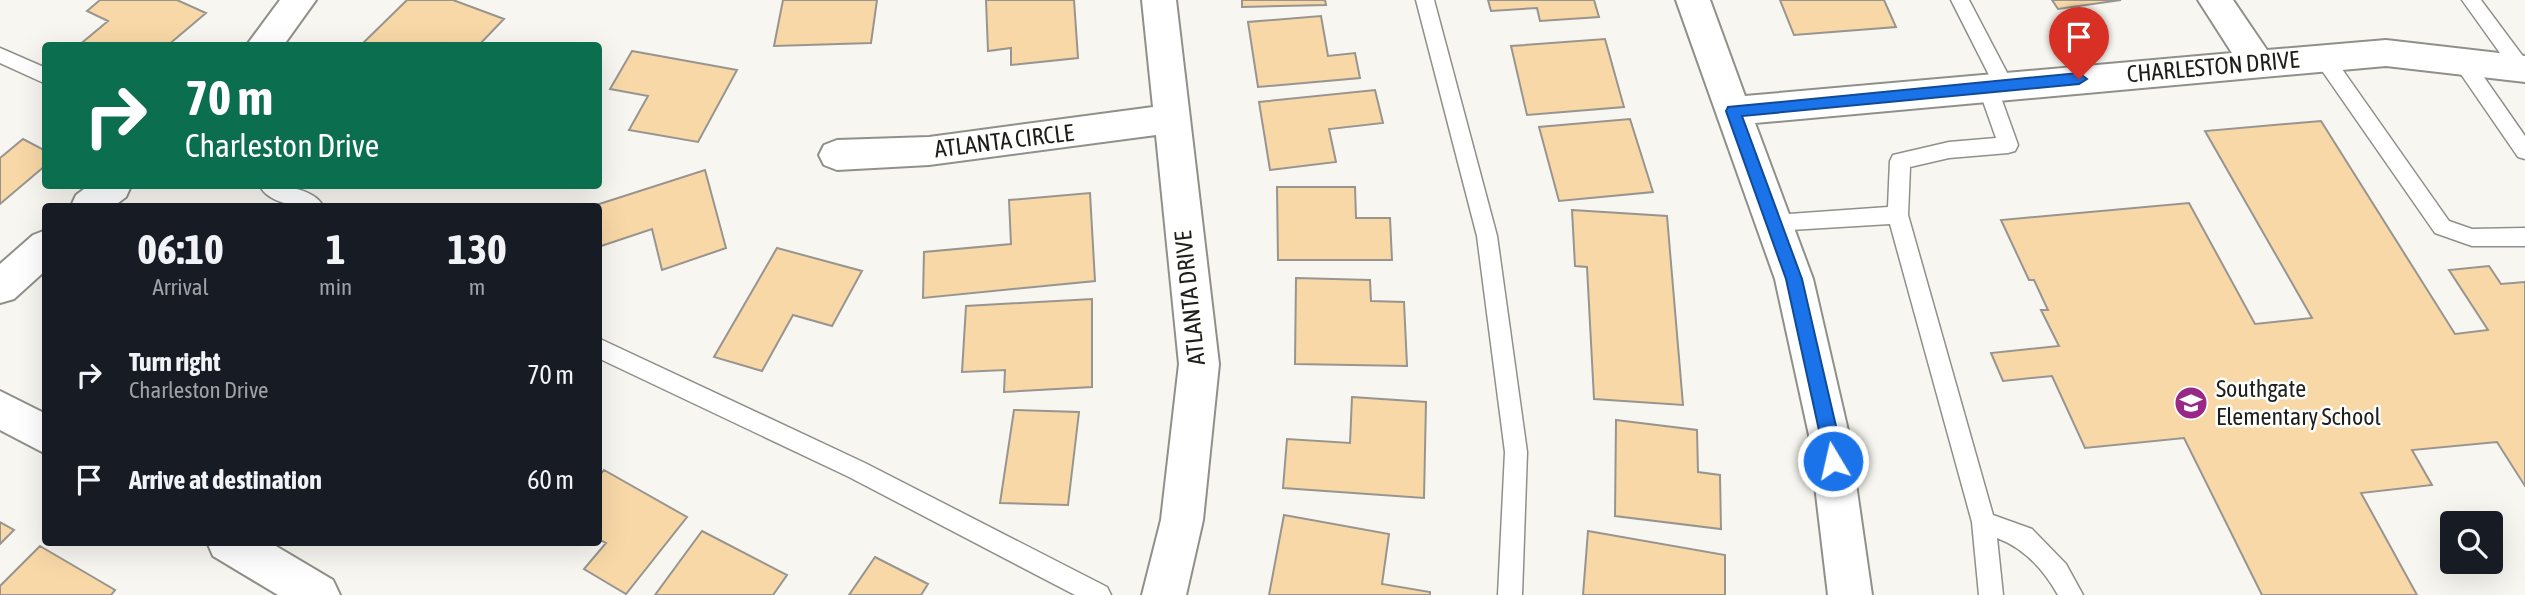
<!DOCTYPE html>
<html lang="en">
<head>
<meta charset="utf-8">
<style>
  body { margin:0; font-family:"Asap Condensed",sans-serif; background:#242831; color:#f1f3f6; height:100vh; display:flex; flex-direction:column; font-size:26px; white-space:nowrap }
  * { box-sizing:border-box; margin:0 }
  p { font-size:23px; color:#9ea1a6 }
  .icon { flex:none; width:38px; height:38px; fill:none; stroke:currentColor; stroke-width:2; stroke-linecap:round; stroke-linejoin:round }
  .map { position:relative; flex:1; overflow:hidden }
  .side { position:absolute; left:42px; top:203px; width:560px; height:343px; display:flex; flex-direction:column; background:#171b24; border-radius:7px; box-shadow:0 7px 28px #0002 }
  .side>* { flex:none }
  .banner { position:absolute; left:42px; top:42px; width:560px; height:147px; border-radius:7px; box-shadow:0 7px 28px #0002; background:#0b6e4f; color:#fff; overflow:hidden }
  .fabs { position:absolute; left:2440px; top:511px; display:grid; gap:14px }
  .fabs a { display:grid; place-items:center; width:63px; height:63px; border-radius:7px; background:#171b24; box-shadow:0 7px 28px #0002; font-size:35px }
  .pin { position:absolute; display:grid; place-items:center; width:60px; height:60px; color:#fff; margin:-72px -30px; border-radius:50% 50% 50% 0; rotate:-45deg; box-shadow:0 0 7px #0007 }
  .pin .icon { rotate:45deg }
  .me { position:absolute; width:77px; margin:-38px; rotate:351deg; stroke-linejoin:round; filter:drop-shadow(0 0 5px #0008) }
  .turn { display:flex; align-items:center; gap:24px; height:147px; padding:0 28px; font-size:32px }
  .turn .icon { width:91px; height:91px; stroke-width:2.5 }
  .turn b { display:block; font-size:49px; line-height:60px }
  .eta { display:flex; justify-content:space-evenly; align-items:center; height:119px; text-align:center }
  .eta b { font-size:42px; font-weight:700; line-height:49px }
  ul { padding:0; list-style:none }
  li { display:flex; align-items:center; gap:21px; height:105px; padding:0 28px }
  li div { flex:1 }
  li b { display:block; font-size:26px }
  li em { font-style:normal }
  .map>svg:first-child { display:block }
  .building { fill:#f9d8a7; stroke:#989590; stroke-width:2 }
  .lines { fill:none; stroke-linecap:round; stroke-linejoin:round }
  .service-casing { stroke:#90908a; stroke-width:3 }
  .minor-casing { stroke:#90908a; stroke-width:4 }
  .service { fill:#fff; fill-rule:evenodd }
  .minor { fill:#fff; fill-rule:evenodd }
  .route { fill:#1a73e8; stroke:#114b97; stroke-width:2 }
  .labels { text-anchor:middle; stroke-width:5; stroke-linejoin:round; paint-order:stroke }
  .street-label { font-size:24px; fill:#1e1e1c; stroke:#fffffe }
  .poi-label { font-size:24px; fill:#1e1e1c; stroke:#fffffe; text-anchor:start }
</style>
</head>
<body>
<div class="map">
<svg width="2525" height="595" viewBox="0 0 2525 595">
  <rect width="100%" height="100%" fill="#f7f6f0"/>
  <path class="building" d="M100 0H177L206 13 167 46H78L108 21 87 11Z
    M407 0H453L504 19 478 46H453L446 43 443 46H360Z
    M783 0H877L871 43 774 46Z
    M986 0H1074L1078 58 1011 65V48L988 51Z
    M1242 0H1325L1326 5 1242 7Z
    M1488 0H1594L1599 17 1540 21 1537 8 1491 11Z
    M1780 0H1884L1896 27 1794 35Z
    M2052 0H2121L2058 9Z
    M1321 16 1328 56 1355 53 1360 78 1258 87 1248 22Z
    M1605 39 1624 107 1527 115 1511 46Z
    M632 51 737 70 698 142 629 130 648 96 610 89Z
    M1375 90 1383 123 1329 129 1336 162 1270 170 1259 102Z
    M1630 119 1653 192 1559 201 1539 127Z
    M2321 121 2455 334 2488 330 2449 270 2489 266 2501 284 2525 282V486L2497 442 2412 450 2432 485 2361 493 2417 595H2262L2184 438 2085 448 2052 376 2003 381 1991 353 2059 346 2041 310H2048L2034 280H2029L2001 220 2189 203 2255 324 2312 318 2205 131Z
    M23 139 46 151V165L0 204V158Z
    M705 170 726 248 662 270 652 229 598 247V206H593Z
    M1277 187H1355L1356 218H1390L1392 260H1278Z
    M1090 193 1095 281 923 298 924 252 1011 244 1009 200Z
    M1572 210 1667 216 1683 405 1594 399 1587 267 1575 266Z
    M777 248 862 271 832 326 793 315 762 371 714 357Z
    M1296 278 1370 280 1371 301 1404 302 1407 366 1295 364Z
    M1092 299V387L1004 392 1005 370 962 372 966 306Z
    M1352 397 1426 402 1424 498 1283 488 1287 439 1350 443Z
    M1014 410 1079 412 1068 505 1000 503Z
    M1616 420 1697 430 1698 472 1720 475 1721 529 1615 516Z
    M604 470 687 517 626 594 584 569 606 543 598 539V477Z
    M1284 515 1389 534 1382 584 1430 592V595H1269Z
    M0 522 14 530 0 544Z
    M702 531 787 575 773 595H655Z
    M1588 531 1725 555V595H1583Z
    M40 546 115 590 111 595H0V586Z
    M875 557 928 584 921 595H849Z"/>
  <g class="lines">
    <defs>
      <path id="service" d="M1416 0H1434L1497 236 1527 452 1522 595H1498L1505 452 1477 236Z
        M1951 0H1969L2014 86 2011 91 1999 92 2018 145 2015 151 2008 153 1949 158 1910 167 1908 215 1993 515 2032 529 2066 564 2083 595H2058C2044 570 2024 548 1997 538L2003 595H1979L1972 522 1890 224 1774 231 1767 229 1764 223 1767 217 1774 215 1888 207 1890 161 1893 155 1949 142 1996 138 1978 87 1981 82 1992 81Z
        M2462 0H2481L2525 59V75L2515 74Z
        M0 48 46 68V84L0 63Z
        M2323 50 2330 52 2449 221 2472 229 2525 228V246H2472L2435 233 2316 62 2314 57 2316 52Z
        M2463 55 2470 57 2525 136V159L2518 157 2456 67 2454 62 2456 57Z
        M260 186C278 184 314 188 323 206 305 208 269 205 260 186Z
        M598 338 865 463 1107 587 1111 595H1075L849 477 598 358Z"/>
      <path id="minor" d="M280 0H316L283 46H246Z
        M1142 0H1176L1219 364 1203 520 1186 595H1142L1161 520 1179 364 1156 135 929 165 837 170 824 165 819 155 824 145 837 140 929 137 1153 107Z
        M1676 0H1710L1745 96 2232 53 2198 0H2233L2267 50 2386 40 2525 56V82L2386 66 1755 123 1813 279 1849 435 1872 595H1828L1809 435 1775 279Z
        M88 186H131L126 197 114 206H71L76 195Z
        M46 230V270L14 299 0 303V264L33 235Z
        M0 391 46 414V454L0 430Z
        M207 542H269L333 580 340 595H278L213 556Z"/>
    </defs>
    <use href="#service" class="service-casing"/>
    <use href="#minor" class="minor-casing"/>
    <use href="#service" class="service"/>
    <use href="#minor" class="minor"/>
  </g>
  <path class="route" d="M2079 73 2087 79 2079 84 1742 116 1802 279 1838 435 1841 461 1839 467 1833 469 1827 467 1786 279 1726 111 1728 107Z"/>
  <defs>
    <symbol id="school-disc" viewBox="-11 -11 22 22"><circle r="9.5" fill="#982786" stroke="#fffffe"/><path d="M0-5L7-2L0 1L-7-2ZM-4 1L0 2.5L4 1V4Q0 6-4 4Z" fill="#fff"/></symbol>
  </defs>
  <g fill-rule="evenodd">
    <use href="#school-disc" x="2172" y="384" width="38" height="38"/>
  </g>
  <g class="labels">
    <g class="street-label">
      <text transform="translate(2213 67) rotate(-5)" y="8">CHARLESTON DRIVE</text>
      <text transform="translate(1004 141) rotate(-7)" y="8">ATLANTA CIRCLE</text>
      <text transform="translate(1190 298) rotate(-96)" y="8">ATLANTA DRIVE</text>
    </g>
    <g class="poi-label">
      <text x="2216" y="397">Southgate<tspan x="2216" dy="28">Elementary School</tspan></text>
    </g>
  </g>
</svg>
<div class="fabs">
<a><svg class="icon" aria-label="search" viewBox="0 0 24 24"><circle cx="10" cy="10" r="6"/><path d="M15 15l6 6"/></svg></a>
</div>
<div class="pin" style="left:2079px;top:79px;background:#d93025"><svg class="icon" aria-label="arrive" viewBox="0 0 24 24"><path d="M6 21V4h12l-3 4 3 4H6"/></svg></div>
<svg class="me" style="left:1833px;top:461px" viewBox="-20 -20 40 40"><circle r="17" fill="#1a73e8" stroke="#fff" stroke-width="3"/><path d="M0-11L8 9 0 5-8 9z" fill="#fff"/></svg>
<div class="banner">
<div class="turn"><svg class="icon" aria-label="right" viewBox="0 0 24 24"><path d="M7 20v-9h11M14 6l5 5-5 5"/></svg><div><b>70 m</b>Charleston Drive</div></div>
</div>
<section class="side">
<div class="eta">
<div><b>06:10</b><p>Arrival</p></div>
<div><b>1</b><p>min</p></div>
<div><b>130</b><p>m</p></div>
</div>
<ul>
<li><svg class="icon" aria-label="right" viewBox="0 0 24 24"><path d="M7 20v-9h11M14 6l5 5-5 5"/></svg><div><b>Turn right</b><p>Charleston Drive</p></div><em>70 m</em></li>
<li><svg class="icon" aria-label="arrive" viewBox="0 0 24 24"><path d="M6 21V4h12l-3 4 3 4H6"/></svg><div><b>Arrive at destination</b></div><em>60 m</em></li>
</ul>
</section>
</div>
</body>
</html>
